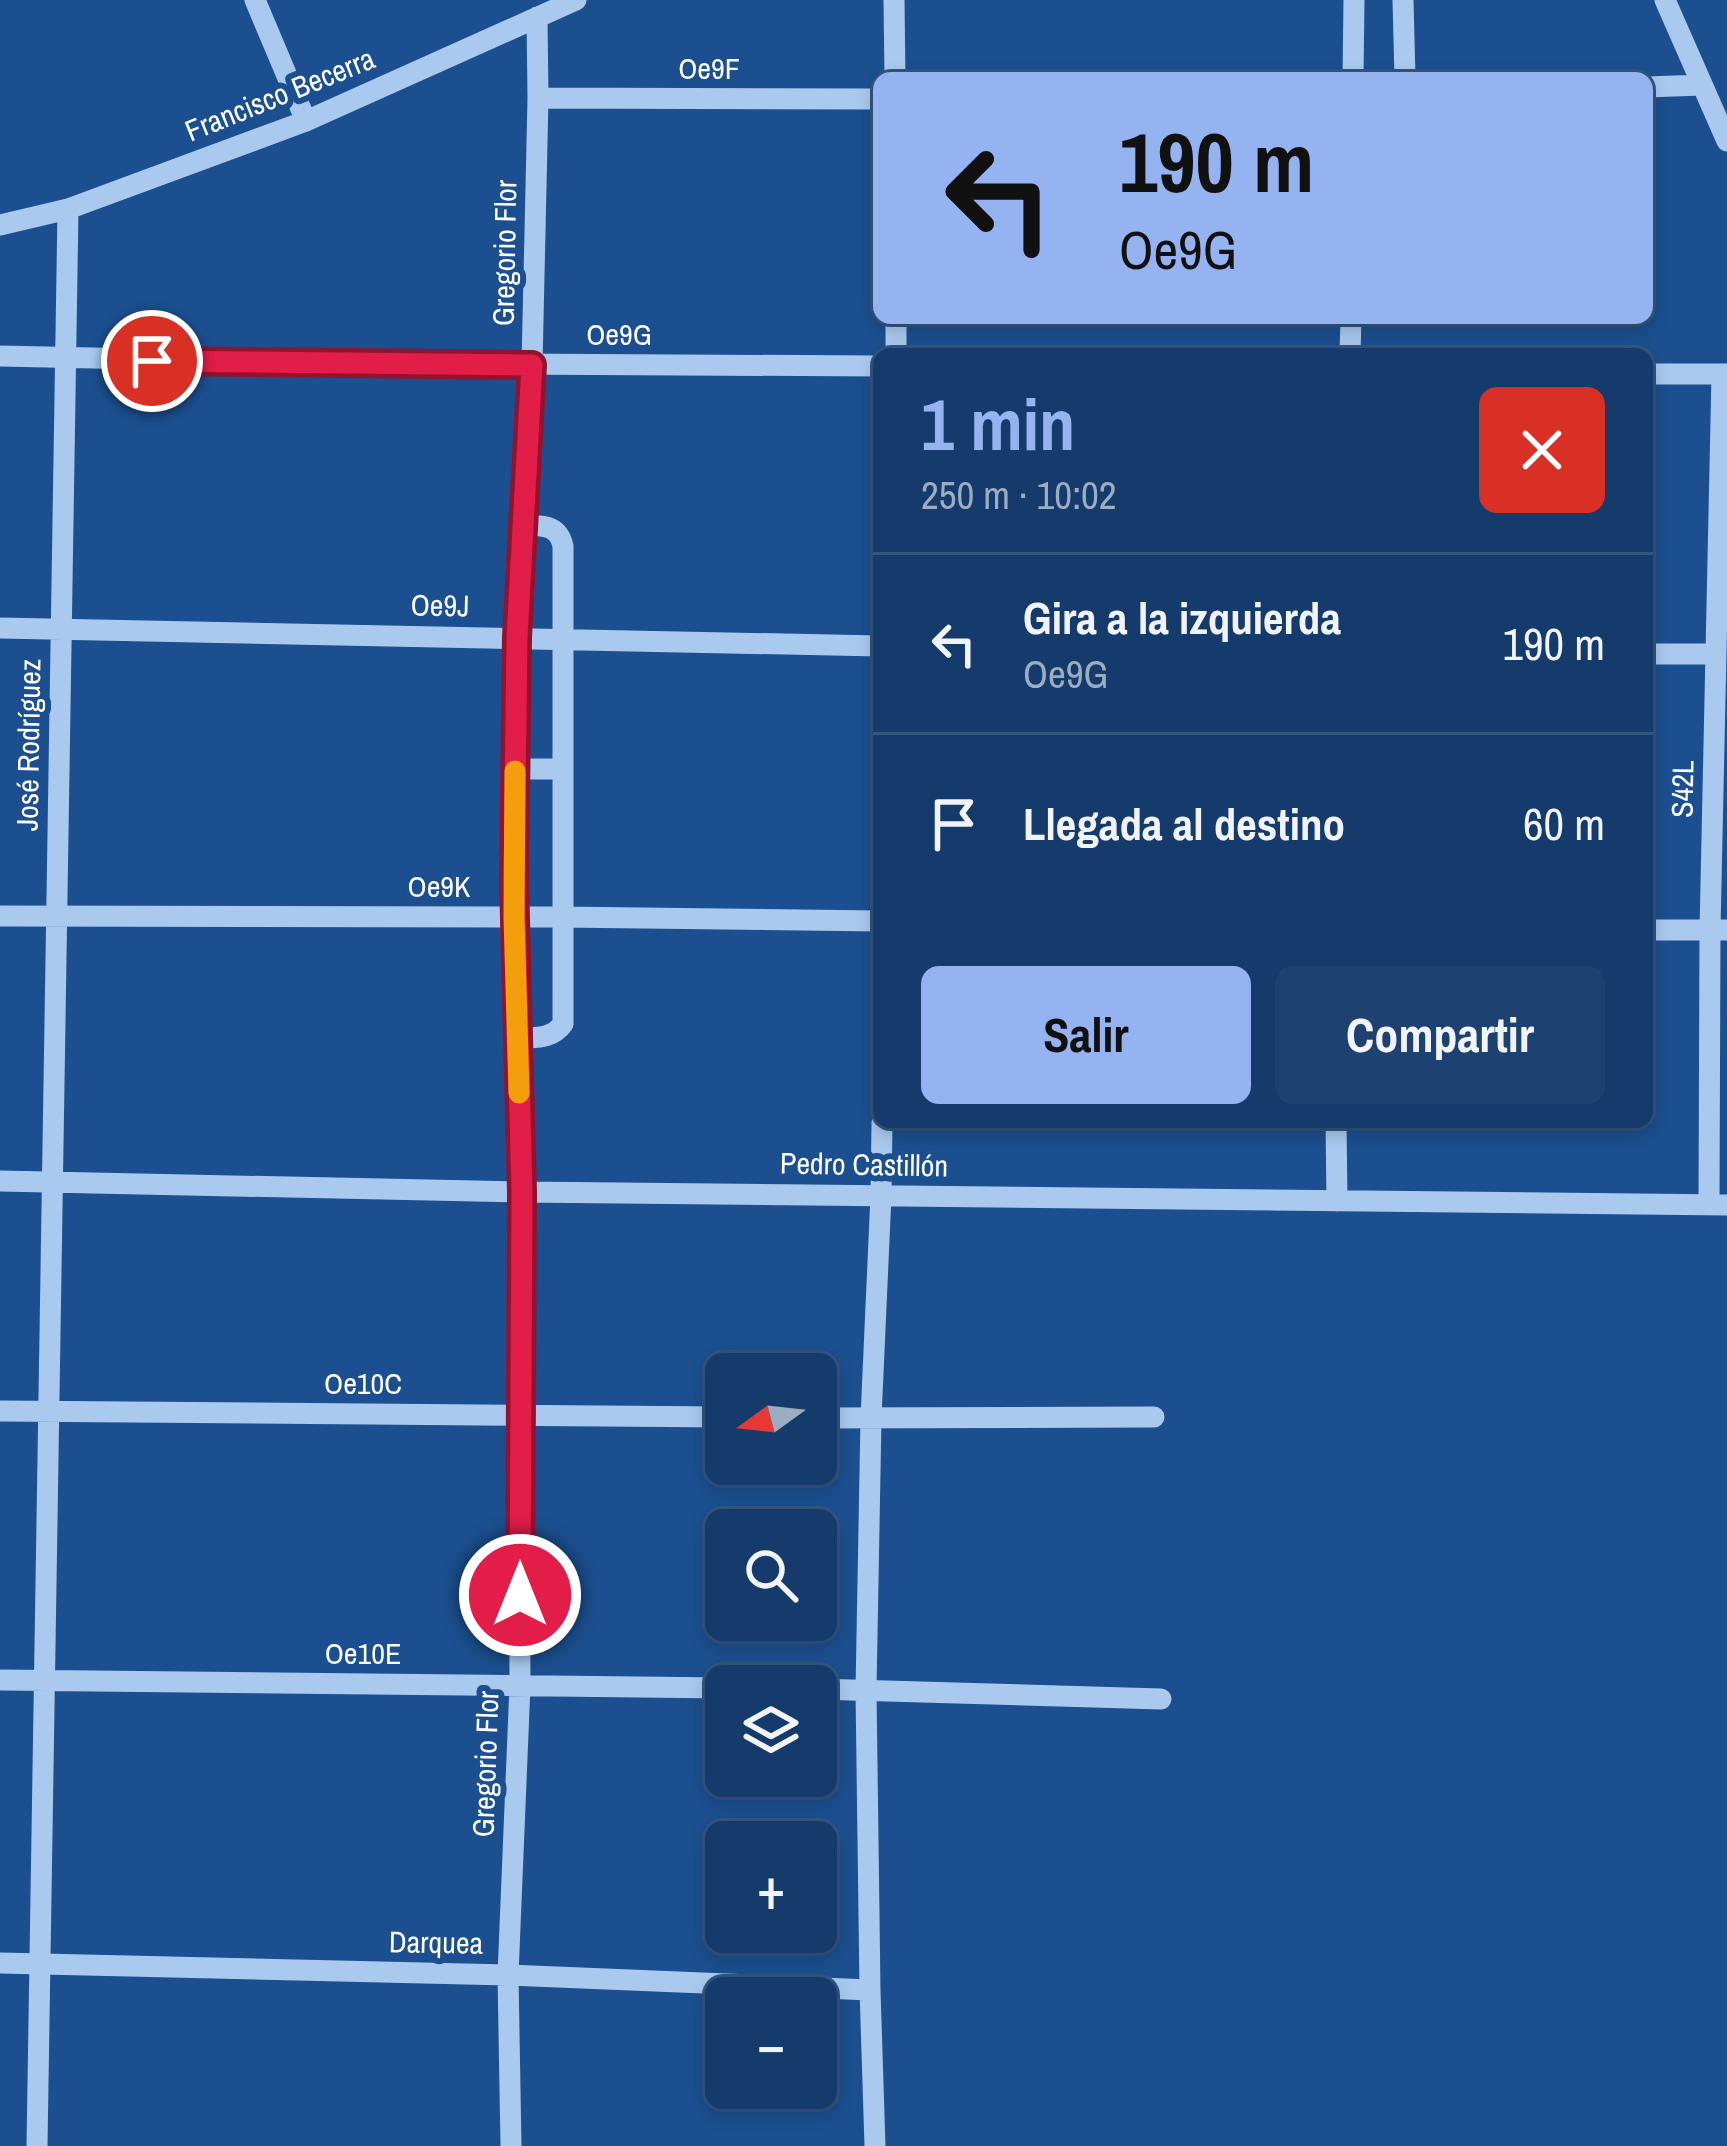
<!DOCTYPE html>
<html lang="es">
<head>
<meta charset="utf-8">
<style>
  body { margin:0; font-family:"Archivo Narrow",sans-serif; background:#1d4271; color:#f1f3f6; height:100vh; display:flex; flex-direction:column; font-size:45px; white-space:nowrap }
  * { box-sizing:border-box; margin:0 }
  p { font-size:39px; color:#9dadc1 }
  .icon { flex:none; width:66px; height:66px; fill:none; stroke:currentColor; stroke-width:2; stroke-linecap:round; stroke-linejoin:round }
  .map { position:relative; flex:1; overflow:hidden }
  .panel { position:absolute; left:873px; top:348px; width:780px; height:780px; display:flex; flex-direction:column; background:#143b6b; border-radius:18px; box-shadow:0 6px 18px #0003,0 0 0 3px #33557e }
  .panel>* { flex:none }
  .banner { position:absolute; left:873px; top:72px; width:780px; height:252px; border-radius:18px; box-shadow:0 6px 18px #0003,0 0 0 3px #33557e; background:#95b2f1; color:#111; overflow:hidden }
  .needle { width:78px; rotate:255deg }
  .fabs { position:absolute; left:705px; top:1353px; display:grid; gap:24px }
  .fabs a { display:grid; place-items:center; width:132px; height:132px; border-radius:18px; background:#143b6b; box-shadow:0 6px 18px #0003,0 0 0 3px #33557e; font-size:60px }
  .pin { position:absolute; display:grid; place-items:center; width:102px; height:102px; color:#fff; margin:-51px; border:6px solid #fff; border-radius:50%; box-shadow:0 3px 12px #0007 }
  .me { position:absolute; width:132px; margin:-66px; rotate:0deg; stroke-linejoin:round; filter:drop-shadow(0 0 9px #0008) }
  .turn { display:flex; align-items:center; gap:42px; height:252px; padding:0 48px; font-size:54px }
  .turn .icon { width:156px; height:156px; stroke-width:2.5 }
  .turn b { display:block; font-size:84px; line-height:102px }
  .round { display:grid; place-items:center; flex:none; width:126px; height:126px; border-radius:18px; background:#1d4271 }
  .headline { display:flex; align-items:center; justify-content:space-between; height:204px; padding:0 48px }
  h1 { font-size:72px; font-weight:700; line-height:90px; color:#95b2f1 }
  .cta { display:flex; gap:24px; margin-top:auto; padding:24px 48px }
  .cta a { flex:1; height:138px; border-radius:18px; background:#95b2f1; color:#111; font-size:48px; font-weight:700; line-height:138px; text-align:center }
  .cta a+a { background:#1d4271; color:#f1f3f6 }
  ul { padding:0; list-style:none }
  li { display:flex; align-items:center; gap:36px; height:180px; padding:0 48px; border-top:3px solid #33557e }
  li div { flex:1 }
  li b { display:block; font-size:45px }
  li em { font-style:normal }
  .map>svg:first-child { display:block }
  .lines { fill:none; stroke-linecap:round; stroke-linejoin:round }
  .minor { stroke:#a9c9ee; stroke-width:21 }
  .route-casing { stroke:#92132f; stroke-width:30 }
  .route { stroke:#e11d48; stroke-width:21 }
  .slow { stroke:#f59e0b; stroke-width:21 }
  .labels { text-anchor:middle; stroke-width:12; stroke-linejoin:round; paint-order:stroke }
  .street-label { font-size:30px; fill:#fff; stroke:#1b4f8f }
</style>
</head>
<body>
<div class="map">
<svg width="1727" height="2146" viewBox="0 0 1727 2146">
  <rect width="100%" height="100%" fill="#1b4f8f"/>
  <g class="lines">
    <path class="minor" d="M255 0 306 121
      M894 0 895 78
      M1403 0 1405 78
      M1665 0 1727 141
      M1353 78 1354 0
      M1647 87 1702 85
      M538 98 879 99
      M0 225 68 209 306 121 576 0
      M896 318V354
      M1350 354 1351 318
      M0 356 323 363 879 366
      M1647 374H1727
      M0 628 879 646
      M1647 654H1715
      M515 769H562
      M0 916 561 917 879 921
      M1647 930H1727
      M517 1039C535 1037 551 1040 563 1024V546C558 524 543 526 523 525
      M1336 1122 1337 1201
      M0 1181 522 1192 1727 1205
      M1709 1204 1710 930 1722 374
      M0 1411 726 1417
      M816 1418 1154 1417
      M0 1680 726 1688
      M816 1689 1161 1699
      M0 1963 508 1975 870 1990
      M37 2146 68 209
      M511 2146 508 1975 520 1685 519 1415 522 1192 514 917 517 637 532 365 538 98 537 17
      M875 2146 870 1990 866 1690 871 1418 881 1195 882 1122"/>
  </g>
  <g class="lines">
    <defs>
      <path id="route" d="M152 361 532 365 517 637 514 880 522 1192 520 1595"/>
    </defs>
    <use href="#route" class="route-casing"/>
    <use href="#route" class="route"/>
    <path class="slow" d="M515 771 514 917 519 1093"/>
  </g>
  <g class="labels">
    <g class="street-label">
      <text x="709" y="79">Oe9F</text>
      <text transform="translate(280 95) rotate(-22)" y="10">Francisco Becerra</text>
      <text transform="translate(505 253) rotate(-89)" y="10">Gregorio Flor</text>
      <text x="619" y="345">Oe9G</text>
      <text transform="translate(440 606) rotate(1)" y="10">Oe9J</text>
      <text transform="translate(29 745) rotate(-89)" y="10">José Rodríguez</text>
      <text transform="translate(1683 789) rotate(-89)" y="10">S42L</text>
      <text x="439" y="897">Oe9K</text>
      <text transform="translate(864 1165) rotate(1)" y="10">Pedro Castillón</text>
      <text x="363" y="1394">Oe10C</text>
      <text x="363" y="1664">Oe10E</text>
      <text transform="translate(486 1764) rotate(-88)" y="10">Gregorio Flor</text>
      <text transform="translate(436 1943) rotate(1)" y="10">Darquea</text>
    </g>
  </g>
</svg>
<div class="fabs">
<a><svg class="needle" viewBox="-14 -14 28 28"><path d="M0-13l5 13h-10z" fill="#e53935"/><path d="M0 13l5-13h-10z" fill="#9dadc1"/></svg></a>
<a><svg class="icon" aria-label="search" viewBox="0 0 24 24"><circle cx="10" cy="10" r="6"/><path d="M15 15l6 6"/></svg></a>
<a><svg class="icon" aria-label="layers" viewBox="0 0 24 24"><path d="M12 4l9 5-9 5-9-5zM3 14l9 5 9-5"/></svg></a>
<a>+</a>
<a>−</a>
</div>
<div class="pin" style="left:152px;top:361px;background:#d93025"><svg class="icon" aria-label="arrive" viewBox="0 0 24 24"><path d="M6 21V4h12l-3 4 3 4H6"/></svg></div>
<svg class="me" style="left:520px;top:1595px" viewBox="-20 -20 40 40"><circle r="17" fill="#e11d48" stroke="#fff" stroke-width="3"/><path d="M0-11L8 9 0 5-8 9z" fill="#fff"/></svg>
<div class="banner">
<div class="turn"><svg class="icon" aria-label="left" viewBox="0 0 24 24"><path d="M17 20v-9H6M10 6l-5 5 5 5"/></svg><div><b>190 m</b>Oe9G</div></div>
</div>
<section class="panel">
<div class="headline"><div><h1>1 min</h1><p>250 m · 10:02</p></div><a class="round" style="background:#d93025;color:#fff"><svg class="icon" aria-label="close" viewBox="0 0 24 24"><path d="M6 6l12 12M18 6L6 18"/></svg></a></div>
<ul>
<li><svg class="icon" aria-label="left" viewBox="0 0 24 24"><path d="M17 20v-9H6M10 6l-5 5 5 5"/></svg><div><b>Gira a la izquierda</b><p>Oe9G</p></div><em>190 m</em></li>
<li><svg class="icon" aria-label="arrive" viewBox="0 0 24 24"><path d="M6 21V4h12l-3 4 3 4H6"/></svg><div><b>Llegada al destino</b></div><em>60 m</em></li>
</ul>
<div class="cta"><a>Salir</a><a>Compartir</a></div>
</section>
</div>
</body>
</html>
